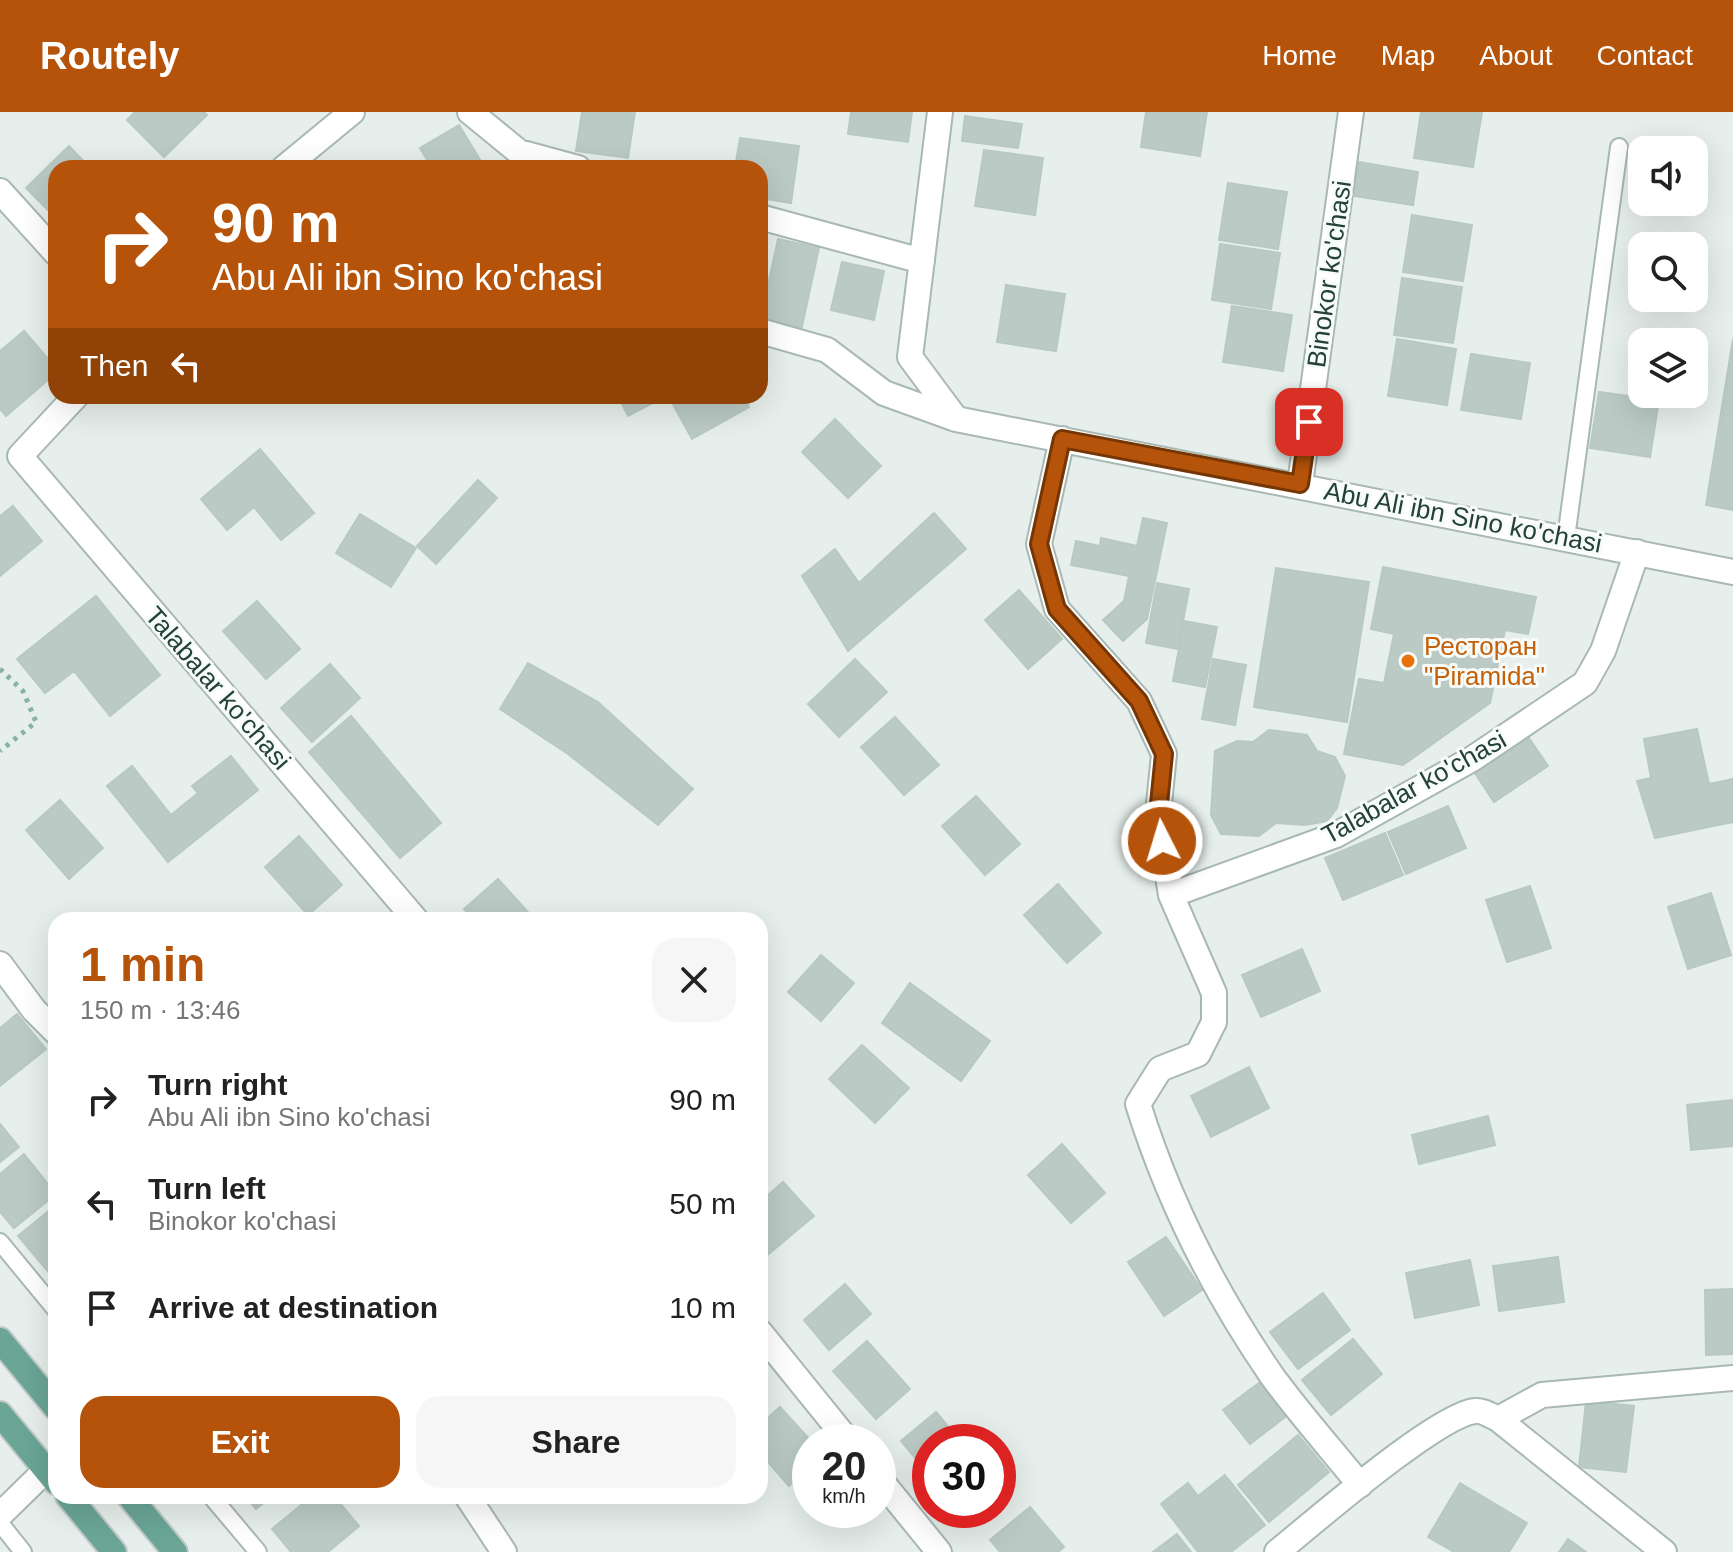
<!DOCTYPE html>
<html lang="en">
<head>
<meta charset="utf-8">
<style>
  body { margin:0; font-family:Helvetica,sans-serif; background:#f6f6f6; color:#222; height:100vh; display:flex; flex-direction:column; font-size:30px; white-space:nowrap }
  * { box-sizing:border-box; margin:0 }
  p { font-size:26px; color:#767676 }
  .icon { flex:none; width:44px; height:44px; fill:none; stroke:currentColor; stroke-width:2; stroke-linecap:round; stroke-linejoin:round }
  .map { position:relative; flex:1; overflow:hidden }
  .panel { position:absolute; left:48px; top:800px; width:720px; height:592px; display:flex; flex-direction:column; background:#fff; border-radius:24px; box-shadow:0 8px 32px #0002 }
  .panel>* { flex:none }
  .banner { position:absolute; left:48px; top:48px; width:720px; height:244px; border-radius:24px; box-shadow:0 8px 32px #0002; background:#b45309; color:#fff; overflow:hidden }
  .controls { position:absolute; left:1628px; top:24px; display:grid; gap:16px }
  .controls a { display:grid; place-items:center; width:80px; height:80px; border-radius:16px; background:#fff; box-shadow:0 8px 32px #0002; font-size:40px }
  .speed { position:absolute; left:792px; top:1312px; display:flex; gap:16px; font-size:40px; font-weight:700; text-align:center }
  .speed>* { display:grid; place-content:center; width:104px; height:104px; border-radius:50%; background:#fff; box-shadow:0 8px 32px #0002; line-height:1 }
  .speed small { font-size:20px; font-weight:400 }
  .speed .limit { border:12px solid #d22; background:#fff; color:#111 }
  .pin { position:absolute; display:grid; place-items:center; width:68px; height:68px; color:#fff; margin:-34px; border-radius:16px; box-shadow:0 4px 12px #0006 }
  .me { position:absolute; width:88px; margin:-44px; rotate:355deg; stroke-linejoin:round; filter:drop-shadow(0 0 6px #0008) }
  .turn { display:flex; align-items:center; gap:28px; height:168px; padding:0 32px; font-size:36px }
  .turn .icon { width:104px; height:104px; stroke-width:2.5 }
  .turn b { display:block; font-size:56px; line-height:68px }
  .then { display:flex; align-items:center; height:76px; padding:0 32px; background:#0003; gap:16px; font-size:30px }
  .round { display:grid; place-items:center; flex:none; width:84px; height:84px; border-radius:24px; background:#f6f6f6 }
  .headline { display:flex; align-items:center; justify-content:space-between; height:136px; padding:0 32px }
  h1 { font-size:48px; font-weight:700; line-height:60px; color:#b45309 }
  .primary-button { display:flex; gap:16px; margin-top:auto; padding:16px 32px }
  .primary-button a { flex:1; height:92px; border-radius:24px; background:#b45309; color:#fff; font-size:32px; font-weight:700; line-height:92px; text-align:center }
  .primary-button a+a { background:#f6f6f6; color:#222 }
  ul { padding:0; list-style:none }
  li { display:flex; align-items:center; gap:24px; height:104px; padding:0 32px }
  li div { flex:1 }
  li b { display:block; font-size:30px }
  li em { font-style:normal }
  header { display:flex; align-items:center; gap:48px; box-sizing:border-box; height:112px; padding:0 40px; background:#b45309; color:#fff }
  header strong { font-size:38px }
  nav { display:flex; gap:44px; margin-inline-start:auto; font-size:28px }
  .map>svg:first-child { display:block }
  .building { fill:#bbcac4; stroke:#b8c9c2; stroke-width:2 }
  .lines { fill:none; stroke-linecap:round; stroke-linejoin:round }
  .lane-casing { stroke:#a8b8b2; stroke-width:20 }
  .street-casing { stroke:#a8b8b2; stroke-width:28 }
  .primary-casing { stroke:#c2cac8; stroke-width:28 }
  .path { stroke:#86b3a5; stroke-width:5; stroke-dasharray:4 6; stroke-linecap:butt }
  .lane { stroke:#fff; stroke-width:16 }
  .street { stroke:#fff; stroke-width:24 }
  .primary { stroke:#6aa596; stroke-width:24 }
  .route-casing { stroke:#753606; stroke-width:20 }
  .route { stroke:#b45309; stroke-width:14 }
  .food-dot { fill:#e8710a; stroke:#f7fbf9; stroke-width:3 }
  .labels { text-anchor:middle; stroke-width:6; stroke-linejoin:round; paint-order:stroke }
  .street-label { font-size:26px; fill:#24423a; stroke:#f7fbf9 }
  .food-label { font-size:26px; fill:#c56008; stroke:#f7fbf9; text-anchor:start }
</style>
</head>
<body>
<header>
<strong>Routely</strong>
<nav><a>Home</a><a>Map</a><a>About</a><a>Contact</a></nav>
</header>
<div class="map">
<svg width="1733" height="1440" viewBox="0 0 1733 1440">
  <rect width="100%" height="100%" fill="#e6efeb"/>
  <path class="building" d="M135 0H204L207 3 164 45 127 8Z
    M582 0H635L628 46 576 39Z
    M851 0H912L908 30 848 22Z
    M1146 0H1207L1200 44 1141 35Z
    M1421 0H1482L1473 55 1414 46Z
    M965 4 1022 12 1018 36 962 29Z
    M459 13 485 56H432L420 36Z
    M740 26 799 34 791 91 760 86V56H735Z
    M69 34 90 56H56V106L26 76Z
    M984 38 1043 46 1035 103 975 94Z
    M1359 50 1418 60 1413 93 1354 84Z
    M1228 71 1287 80 1278 137 1219 128Z
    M1412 103 1472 113 1463 169 1403 160Z
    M778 127 819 136 801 219 760 210Z
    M1220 132 1280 141 1271 197 1212 188Z
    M842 150 884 159 874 208 831 198Z
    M1402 166 1462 175 1453 231 1394 223Z
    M1006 173 1065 182 1056 239 997 230Z
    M1232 194 1292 203 1283 259 1223 250Z
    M24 219 56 256V261L6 304 0 297V239Z
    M1397 227 1456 237 1447 293 1388 284Z
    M1733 227V398L1706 393Z
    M1471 242 1530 251 1521 307 1461 298Z
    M1599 280 1659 288 1650 345 1590 336Z
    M618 284H666L628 304Z
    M676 284H743L749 295 692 327 670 287Z
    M835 307 881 354 848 386 802 340Z
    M260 337 314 401 281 428 254 395 227 418 201 387Z
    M478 368 497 386 436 452 417 434Z
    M13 394 42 429 0 464V404Z
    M934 401 966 437 848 539 802 464 835 437 859 471Z
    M360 402 416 436 391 475 336 441Z
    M1143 406 1167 411 1147 507 1123 529 1103 508 1124 489 1129 464 1071 453 1076 429 1100 434 1101 426 1137 434Z
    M1383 455 1536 485 1528 522 1505 518 1490 591 1403 653 1344 642 1359 567 1384 571 1394 522 1371 517Z
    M1276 456 1369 470 1347 610 1254 595Z
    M1157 471 1189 477 1178 537 1146 531Z
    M1019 478 1062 527 1028 557 985 508Z
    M96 484 160 563 110 604 74 559 45 581 17 547Z
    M257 489 300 537 266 567 223 519Z
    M1184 509 1217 515 1205 575 1173 569Z
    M855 547 887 580 839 625 808 592Z
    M1213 547 1246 553 1235 613 1202 607Z
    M528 551 598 590 693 677 658 713 568 642 500 597Z
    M330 552 360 586 312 630 281 596Z
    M351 604 441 711 400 746 309 640Z
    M895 605 939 653 904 683 861 635Z
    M1697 617 1709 672 1733 667V710L1655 726 1637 669 1651 666 1644 627Z
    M1269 618 1307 623 1317 639 1335 645 1345 664 1337 696 1327 709 1305 713 1276 711 1259 724 1221 722 1211 703 1215 639 1237 629 1253 630Z
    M1529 626 1548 654 1494 690 1475 661Z
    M231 644 258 678 168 750 107 674 132 654 171 703 198 681 192 674Z
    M976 684 1020 732 985 763 942 714Z
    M60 688 103 736 69 767 26 718Z
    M1448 694 1466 736 1406 762 1388 720Z
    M1385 721 1403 763 1343 788 1325 746Z
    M299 724 342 773 308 803 265 755Z
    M498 767 535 808H473L464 797Z
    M1058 772 1101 821 1067 851 1024 803Z
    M1530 774 1551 836 1507 850 1486 788Z
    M1711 781 1731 843 1688 857 1668 795Z
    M1302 837 1320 879 1261 905 1242 863Z
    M821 843 854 871 821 909 788 880Z
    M910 871 990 929 961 969 882 911Z
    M17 902 46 937 0 974V916Z
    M862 933 909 976 875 1011 829 967Z
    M1249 955 1269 996 1211 1025 1191 984Z
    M1733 988V1034L1691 1038 1687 993Z
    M1488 1004 1495 1033 1419 1052 1412 1023Z
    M0 1012 19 1035 0 1050Z
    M1062 1032 1105 1081 1071 1111 1028 1063Z
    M24 1042 56 1082 14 1116 0 1100V1062Z
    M783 1070 814 1104 764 1146 760 1142V1090Z
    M56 1093V1159L51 1163 18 1124Z
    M1166 1125 1202 1178 1164 1204 1128 1150Z
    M1558 1145 1564 1190 1499 1199 1493 1154Z
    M1470 1148 1479 1193 1415 1206 1406 1161Z
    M845 1172 871 1202 829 1238 804 1208Z
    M1733 1177V1242L1706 1243 1705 1178Z
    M1323 1181 1350 1218 1298 1257 1270 1220Z
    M1353 1227 1382 1262 1331 1303 1302 1268Z
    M867 1229 910 1277 876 1307 833 1259Z
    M1263 1268 1289 1302 1250 1332 1223 1298Z
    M1586 1289 1634 1294 1626 1360 1579 1355Z
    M780 1295 812 1330 810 1355 789 1374 760 1341V1313Z
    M936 1300 961 1330H930V1364L901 1329Z
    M1298 1323 1329 1360 1269 1410 1238 1373Z
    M1225 1363 1265 1413 1231 1440H1198L1161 1392 1188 1371 1198 1384Z
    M1460 1371 1527 1411 1509 1440H1454L1428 1425Z
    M245 1384H272L256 1397Z
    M312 1384H334L359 1414 328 1440H291L272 1417Z
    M1030 1395 1064 1435 1058 1440H1000L990 1428Z
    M1177 1422 1191 1440H1153Z
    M1568 1427 1586 1440H1559Z"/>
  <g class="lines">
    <defs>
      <path id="lane" d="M1566 426 1619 35
        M0 1130 56 1198
        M211 1384 258 1440
        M0 1411 23 1440"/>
      <path id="street" d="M470 0 519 40 578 56
        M940 0 910 245 956 307
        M284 56 352 0
        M0 79 56 141
        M760 105 922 149
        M760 219 827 238 884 281 956 307 1733 460
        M76 284 20 344 416 808
        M1062 327 1039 432 1057 497 1139 589 1164 642 1158 702 1171 783
        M1300 372 1351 0
        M0 852 34 898 56 920
        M760 1220 849 1330
        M1498 1307 1542 1283 1733 1266
        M878 1365 939 1440
        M1360 1373C1331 1337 1299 1301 1272 1264 1215 1181 1168 1088 1138 992L1160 957 1198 942 1214 910V881L1171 783 1336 723 1472 647 1585 571 1603 539 1637 440
        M467 1384 504 1440
        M0 1403 46 1358
        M1277 1440C1313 1411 1437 1303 1475 1299 1482 1298 1491 1304 1498 1307L1664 1440"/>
      <path id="primary" d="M0 1228 56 1296
        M0 1302 56 1370
        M68 1384 114 1440
        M129 1384 175 1440"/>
    </defs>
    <use href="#lane" class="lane-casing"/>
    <use href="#street" class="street-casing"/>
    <use href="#primary" class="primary-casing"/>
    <path class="path" d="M0 557 23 579 36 610 0 639"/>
    <use href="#lane" class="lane"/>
    <use href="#street" class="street"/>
    <use href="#primary" class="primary"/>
  </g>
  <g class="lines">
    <defs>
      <path id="route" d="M1162 729 1158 702 1164 642 1139 589 1057 497 1039 432 1062 327 1300 372 1309 310"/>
    </defs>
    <use href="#route" class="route-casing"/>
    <use href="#route" class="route"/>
  </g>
  <circle class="food-dot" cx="1408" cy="549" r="8"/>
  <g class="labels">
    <g class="street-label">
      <text transform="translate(1329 162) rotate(-82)" y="9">Binokor ko'chasi</text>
      <text transform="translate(1463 405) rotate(11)" y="9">Abu Ali ibn Sino ko'chasi</text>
      <text transform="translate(218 576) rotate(49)" y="9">Talabalar ko'chasi</text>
      <text transform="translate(1414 675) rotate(-29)" y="9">Talabalar ko'chasi</text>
    </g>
    <g class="food-label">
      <text x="1424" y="543">Ресторан<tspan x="1424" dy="30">"Piramida"</tspan></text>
    </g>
  </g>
</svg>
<div class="controls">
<a><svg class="icon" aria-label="sound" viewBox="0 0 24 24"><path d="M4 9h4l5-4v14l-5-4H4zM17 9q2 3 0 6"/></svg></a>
<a><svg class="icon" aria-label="search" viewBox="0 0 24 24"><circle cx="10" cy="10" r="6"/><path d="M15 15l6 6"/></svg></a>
<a><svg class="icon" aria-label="layers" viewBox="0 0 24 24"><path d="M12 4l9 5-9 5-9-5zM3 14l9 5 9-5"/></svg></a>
</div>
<div class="speed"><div>20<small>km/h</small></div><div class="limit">30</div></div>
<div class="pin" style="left:1309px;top:310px;background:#d93025"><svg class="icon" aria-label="arrive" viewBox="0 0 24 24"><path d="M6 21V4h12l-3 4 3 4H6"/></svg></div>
<svg class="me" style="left:1162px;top:729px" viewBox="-20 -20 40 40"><circle r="17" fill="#b45309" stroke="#fff" stroke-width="3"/><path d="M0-11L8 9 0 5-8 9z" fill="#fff"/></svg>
<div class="banner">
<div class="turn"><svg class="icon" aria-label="right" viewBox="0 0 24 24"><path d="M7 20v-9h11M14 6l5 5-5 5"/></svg><div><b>90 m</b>Abu Ali ibn Sino ko'chasi</div></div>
<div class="then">Then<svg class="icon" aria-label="left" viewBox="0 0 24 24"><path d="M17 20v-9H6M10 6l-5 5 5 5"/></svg></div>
</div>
<section class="panel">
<div class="headline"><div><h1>1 min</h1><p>150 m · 13:46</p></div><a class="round"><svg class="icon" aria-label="close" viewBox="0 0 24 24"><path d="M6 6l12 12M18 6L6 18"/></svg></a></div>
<ul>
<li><svg class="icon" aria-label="right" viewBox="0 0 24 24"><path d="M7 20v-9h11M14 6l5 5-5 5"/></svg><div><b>Turn right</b><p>Abu Ali ibn Sino ko'chasi</p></div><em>90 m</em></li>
<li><svg class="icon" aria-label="left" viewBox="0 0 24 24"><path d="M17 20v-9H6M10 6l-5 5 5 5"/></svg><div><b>Turn left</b><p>Binokor ko'chasi</p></div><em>50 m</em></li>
<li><svg class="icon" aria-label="arrive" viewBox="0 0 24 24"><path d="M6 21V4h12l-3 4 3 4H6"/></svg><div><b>Arrive at destination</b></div><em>10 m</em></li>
</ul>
<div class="primary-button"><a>Exit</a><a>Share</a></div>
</section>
</div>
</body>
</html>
